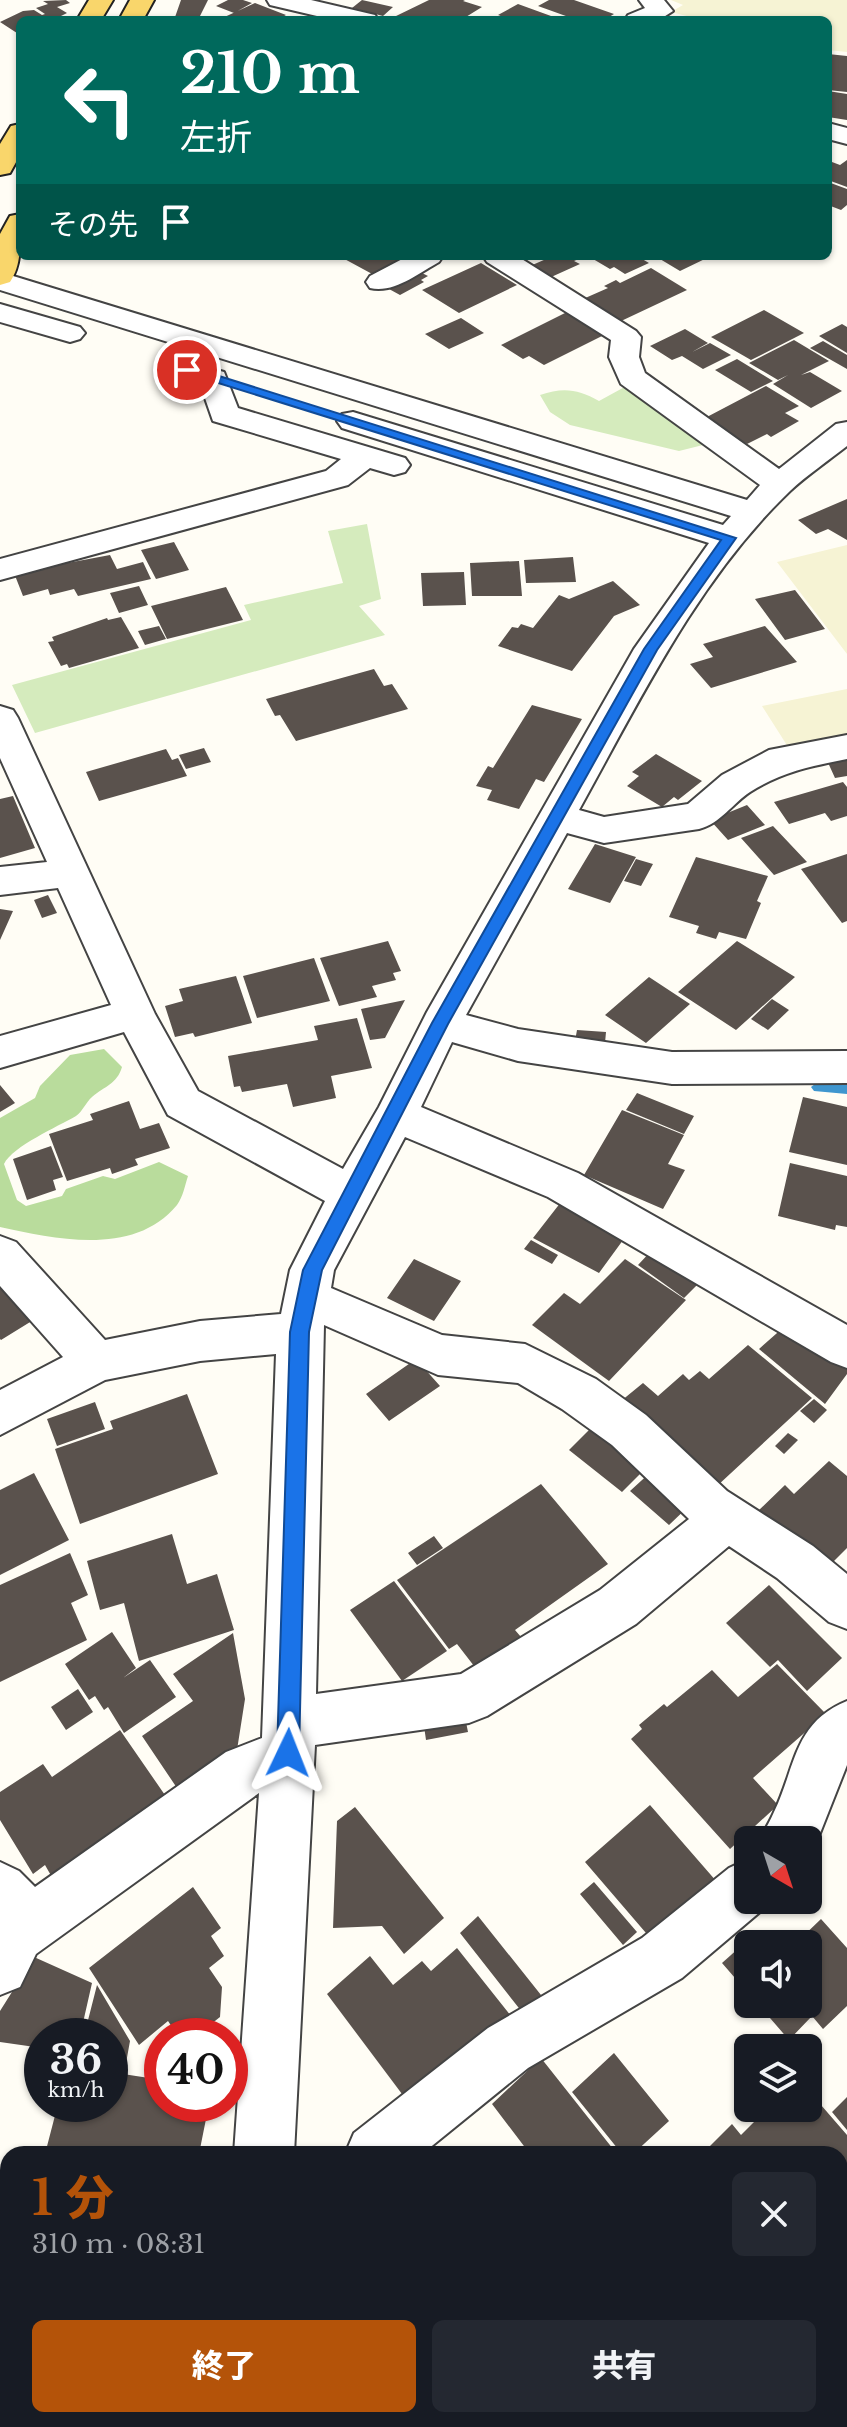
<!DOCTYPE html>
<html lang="ja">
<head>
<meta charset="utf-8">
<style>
  body { margin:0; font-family:"Libre Baskerville","Noto Sans JP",serif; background:#242831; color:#f1f3f6; height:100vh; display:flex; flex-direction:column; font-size:30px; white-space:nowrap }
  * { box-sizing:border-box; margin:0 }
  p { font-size:26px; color:#9ea1a6 }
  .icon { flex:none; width:44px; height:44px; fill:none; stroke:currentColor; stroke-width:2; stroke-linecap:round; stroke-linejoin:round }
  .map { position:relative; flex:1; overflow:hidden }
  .details { position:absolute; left:0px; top:2146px; width:848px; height:282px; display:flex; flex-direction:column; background:#171b24; border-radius:24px 24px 0 0; box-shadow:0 2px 6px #0004 }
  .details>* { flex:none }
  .guide { position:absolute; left:16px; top:16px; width:816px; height:244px; border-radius:12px; box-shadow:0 2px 6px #0004; background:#00695c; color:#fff; overflow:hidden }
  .needle { width:52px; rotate:141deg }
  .tools { position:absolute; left:734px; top:1826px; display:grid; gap:16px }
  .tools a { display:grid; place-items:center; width:88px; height:88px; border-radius:12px; background:#171b24; box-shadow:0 2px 6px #0004; font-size:40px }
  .speed { position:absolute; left:24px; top:2018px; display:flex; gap:16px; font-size:40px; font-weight:700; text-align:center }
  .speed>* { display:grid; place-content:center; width:104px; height:104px; border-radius:50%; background:#171b24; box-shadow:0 2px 6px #0004; line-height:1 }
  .speed small { font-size:20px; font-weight:400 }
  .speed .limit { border:12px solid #d22; background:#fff; color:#111 }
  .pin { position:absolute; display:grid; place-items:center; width:68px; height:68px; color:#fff; margin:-34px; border:4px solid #fff; border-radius:50%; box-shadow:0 2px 8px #0007 }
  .me { position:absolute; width:88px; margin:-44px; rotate:2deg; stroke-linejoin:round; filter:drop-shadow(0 0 6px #0008) }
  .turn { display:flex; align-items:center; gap:28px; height:168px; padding:0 32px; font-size:36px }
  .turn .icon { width:104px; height:104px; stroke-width:2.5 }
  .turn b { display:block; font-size:56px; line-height:68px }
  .then { display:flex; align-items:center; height:76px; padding:0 32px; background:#0003; gap:16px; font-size:30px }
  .round { display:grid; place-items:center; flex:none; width:84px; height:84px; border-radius:12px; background:#242831 }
  .head { display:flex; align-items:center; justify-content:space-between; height:136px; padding:0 32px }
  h1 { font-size:48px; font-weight:800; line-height:60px; color:#b45309 }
  .button { display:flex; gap:16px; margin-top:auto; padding:16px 32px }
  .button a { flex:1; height:92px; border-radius:12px; background:#b45309; color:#fff; font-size:32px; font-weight:800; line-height:92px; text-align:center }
  .button a+a { background:#242831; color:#f1f3f6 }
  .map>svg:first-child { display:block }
  .farmland { fill:#f6f3d4 }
  .green { fill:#d5ebbd }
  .forest { fill:#b9dc9c }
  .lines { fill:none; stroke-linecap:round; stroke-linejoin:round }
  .stream { fill:#3f96cf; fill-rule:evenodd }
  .building { fill:#5a524d }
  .minor-casing { stroke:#444; stroke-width:4 }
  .major-casing { stroke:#222; stroke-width:4 }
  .minor { fill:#fff; fill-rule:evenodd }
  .major { fill:#f9d66b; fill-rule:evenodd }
  .route { fill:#1a73e8; stroke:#114b97; stroke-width:2 }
</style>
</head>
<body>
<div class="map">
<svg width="847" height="2427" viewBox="0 0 847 2427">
  <rect width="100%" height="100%" fill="#fffdf5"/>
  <path class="farmland" d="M671 0H847V52L828 50V20H702L671 12 683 5Z
    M847 545V654L777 562Z
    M847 689V741L790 750 762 706Z"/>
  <path class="green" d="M630 384 711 443 679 451 570 425 550 412 540 395C563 387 578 389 599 401Z
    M367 524 381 599 359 606 385 635 35 733 12 685 251 620 244 605 343 583 328 531Z"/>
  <path class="forest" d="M104 1049 122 1067C117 1084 105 1086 92 1097 86 1102 83 1111 76 1116 57 1127 13 1146 4 1164L17 1200 26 1206 62 1196 66 1189 103 1176 115 1179 159 1162 188 1176C185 1185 183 1197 177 1205 134 1257 56 1239 0 1227V1118L35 1098 40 1086 70 1055Z"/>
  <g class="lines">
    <path class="stream" d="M819 1081 847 1082V1094L814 1091 811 1087Z"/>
  </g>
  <path class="building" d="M66 0 70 3 57 7 67 13 53 20H20V35L0 22 23 11 34 10 42 15 45 14 36 8 48 4 43 1Z
    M181 0H208L199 18 174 20Z
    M228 0H243L252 3 234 13 216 6Z
    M362 0 393 7 383 16 352 8Z
    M429 0H465L463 1 482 7 461 20H403L394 17Z
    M549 0H574L614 14 604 20H577L538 6Z
    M255 3 286 15 277 20H218Z
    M518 4 551 16 543 20H511L498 15Z
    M828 54 847 56V92L828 90Z
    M828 91 847 94V120L828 117Z
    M847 160V187L828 180V166L832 162 840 165Z
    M828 182 847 189V205L841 210 828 205Z
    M339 256H409L374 275Z
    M553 256H579L581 258 574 261 580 264 549 278 530 266Z
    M588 256H637L649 263 625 274 614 267 610 269Z
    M655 256H711L680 271Z
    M481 263 517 285 459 313 422 290Z
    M651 268 687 290 619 322 583 299 608 288 604 286 616 280 620 283Z
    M420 272 428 276 421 280 424 282 400 295 389 289Z
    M764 310 804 333 751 360 711 337Z
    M567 312 604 335 544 365 529 356 523 359 501 345Z
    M461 318 484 333 449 349 425 334Z
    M842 324 847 327V353L819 336Z
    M685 329 708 343 692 352 710 343 731 355 703 369 682 356 672 360 650 346Z
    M794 340 829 361 801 375 810 372 842 391 811 408 773 384 788 375 778 380 749 363Z
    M823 341 847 355V369L810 348Z
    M737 359 773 381 751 392 715 370Z
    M766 386 799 406 785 413 799 421 771 437 767 434 747 444 705 418Z
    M847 499V540L828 529 816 534 798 520Z
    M174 542 189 570 156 579 141 550Z
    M110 555 117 569 143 562 151 579 78 596 74 589 50 595 48 589 23 596 14 573Z
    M573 557 576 582 526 583 524 560Z
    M519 561 522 596H472L470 563Z
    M464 572 466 605 423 606 421 573Z
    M613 581 640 605 614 616 572 671 498 646 512 627 518 628 521 624 533 628 559 595 569 599Z
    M139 586 148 605 119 613 110 593Z
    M226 587 243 620 167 639 151 606Z
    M795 590 825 629 785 640 755 599Z
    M121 617 139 648 69 668 67 664 61 666 48 642 54 641 52 637 107 618 108 620Z
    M159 626 166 639 145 645 138 631Z
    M765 626 797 662 711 688 690 664 713 657 703 644Z
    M374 669 384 686 392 684 408 709 296 741 280 715 275 716 266 699Z
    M532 705 582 719 544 782 536 779 519 809 487 800 492 790 476 786 488 766 493 768Z
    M204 748 211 762 186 769 179 755Z
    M166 749 172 760 178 758 187 776 99 801 86 772Z
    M847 753V776L835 778 825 756Z
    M656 754 702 781 678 800 674 797 662 807 627 786 639 776 632 772Z
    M843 782 847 787V816L831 821 825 813 789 824 774 802Z
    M13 796 35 848 0 858V799Z
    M747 805 765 825 728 840 710 820Z
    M773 826 807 862 774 875 741 838Z
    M595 844 636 857 610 903 568 889Z
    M847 854V921L842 923 801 869Z
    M696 857 768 876 757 901 761 903 746 939 719 932 716 939 696 933 699 926 669 917Z
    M636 859 653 864 641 886 624 881Z
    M48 895 57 913 42 918 34 900Z
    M0 909 13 911 0 940Z
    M388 941 401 971 393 973 396 980 372 986 377 997 339 1006 320 958Z
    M737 941 795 977 736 1030 678 992Z
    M314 958 330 1001 257 1018 243 976Z
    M236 976 252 1023 195 1037 193 1033 175 1037 165 1006 183 1001 179 989Z
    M649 977 690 1004 646 1043 605 1015Z
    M772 999 789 1010 768 1030 751 1019Z
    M405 1000 385 1038 370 1040 361 1009Z
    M357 1018 372 1068 331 1076 336 1098 293 1107 287 1084 242 1092 240 1086 234 1087 228 1056 318 1040 314 1026Z
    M577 1030 606 1032 605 1043 575 1041Z
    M0 1085 15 1103 0 1112Z
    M637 1093 694 1116 684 1134 626 1110Z
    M803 1097 847 1107V1165L789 1152Z
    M129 1101 140 1129 159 1123 170 1148 135 1159 138 1165 112 1174 110 1168 67 1181 49 1134 93 1120 90 1114Z
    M622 1110 684 1135 668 1164 685 1170 663 1209 584 1175Z
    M51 1146 63 1177 53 1180 56 1190 27 1200 13 1159Z
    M790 1163 847 1176V1227L836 1225 835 1230 778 1216Z
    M561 1202 626 1236 599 1273 533 1238Z
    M531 1240 558 1255 552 1264 524 1249Z
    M652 1250 699 1283 684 1298 638 1265Z
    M414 1259 461 1281 434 1321 387 1298Z
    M625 1259 686 1300 609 1381 532 1325 564 1293 580 1304Z
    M0 1276 35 1319 1 1340 0 1339Z
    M785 1326 847 1364V1374L825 1404 759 1349Z
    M748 1345 812 1398 717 1486 621 1401 643 1383 658 1396 683 1374 689 1380 700 1371 709 1379Z
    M416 1359 440 1386 389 1421 366 1394Z
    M187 1394 218 1474 80 1524 55 1449 113 1429 110 1421Z
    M814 1399 827 1410 814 1423 800 1411Z
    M95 1402 105 1429 57 1446 47 1419Z
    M597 1422 650 1464 622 1492 569 1450Z
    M788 1433 798 1440 784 1454 775 1446Z
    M829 1461 847 1476V1548L825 1570 758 1511 785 1485 794 1494Z
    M653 1470 691 1504 669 1525 630 1491Z
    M34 1473 69 1540 0 1575V1490Z
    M541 1484 608 1564 515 1630 527 1644 481 1675 457 1644 449 1649 397 1580Z
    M172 1534 187 1584 217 1574 234 1630 139 1661 124 1603 100 1610 87 1561Z
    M434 1536 443 1548 417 1565 408 1553Z
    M70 1553 88 1595 71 1603 87 1640 0 1682V1585Z
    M394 1581 447 1651 402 1681 350 1610Z
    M769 1585 842 1658 807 1691 778 1660 770 1667 726 1623Z
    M112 1632 136 1668 123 1678 150 1660 176 1697 124 1733 108 1707 104 1710 95 1696 89 1700 65 1664Z
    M233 1633 245 1699 237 1750 179 1791 142 1736 193 1701 173 1674Z
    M777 1664 826 1714 753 1778 778 1805 730 1849 631 1739 642 1729 639 1725 664 1704 667 1707 712 1670 738 1697Z
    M78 1689 93 1712 66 1730 51 1707Z
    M464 1712 468 1732 426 1740 423 1719Z
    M120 1730 167 1798 53 1879 45 1865 33 1874 0 1820V1792L43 1764 52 1777Z
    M650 1805 717 1882 652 1940 585 1862Z
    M355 1807 444 1918 404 1954 382 1926 333 1928 337 1821Z
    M594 1882 637 1932 623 1945 580 1894Z
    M193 1887 221 1928 211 1936 224 1956 209 1968 222 1987 220 2017 196 2036H178L168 2021 139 2045 89 1968Z
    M478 1916 541 1995 522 2012 460 1933Z
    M821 1919 847 1948V2006L823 2029 812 2016 789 2040 758 2004H808V1944H795Z
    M758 1931 769 1944H748V1993L722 1963Z
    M457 1948 511 2016 411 2106 327 1994 370 1956 393 1985 422 1961 431 1971Z
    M34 1957 92 1983 80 2036H42V2048L0 2042V2011Z
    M97 1985 130 2041 126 2063 110 2061V2036H84Z
    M614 2053 669 2121 633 2154H622L572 2092Z
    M541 2058 617 2154H530L492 2104Z
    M110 2072 162 2080V2104H209L199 2154H45L58 2104H110Z
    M808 2090 847 2135V2224L840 2231V2154H707L705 2151 732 2124 741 2135 768 2108H808Z
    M847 2097V2130L832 2112Z
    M0 2315 8 2326V2420H36L29 2427H0Z
    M847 2404V2427H824L831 2420H840V2411Z
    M392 2420H513L510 2427H403Z
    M516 2420H657L651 2427H513Z"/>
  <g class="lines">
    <defs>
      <path id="minor" d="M267 0H311L375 15 378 20H334L270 5Z
        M639 0H664L673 11 659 20H625L628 15 645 8Z
        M828 123 847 128V144L828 139Z
        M408 256H443L439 262C419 273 393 294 370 288L366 282 370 276Z
        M483 256H517L636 331 641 337 639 357 645 373 779 469 836 424 847 422V446C828 461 807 475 790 491 698 579 640 700 579 810L604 817 688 804 722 775 769 750 847 735V759C812 766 781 772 750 792 732 804 721 823 699 829L604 843 567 833 466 1015 518 1029 672 1052 847 1051V1083L672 1084 518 1061 452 1042 421 1107 578 1173 847 1325V1368L831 1362 548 1197 405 1137 334 1270 331 1288 442 1335 525 1344 596 1379 646 1415 727 1491 813 1546 847 1574V1629L829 1622 777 1578 729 1546 636 1624 487 1716 469 1723 315 1745 294 2154H234L259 1793 36 1954 20 1987 0 1995V1862L19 1871 35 1887 226 1752 262 1738 276 1354 200 1361 105 1380 0 1435V1390L63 1357 0 1286V1236L16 1242 105 1340 200 1321 281 1314 290 1270 325 1201 168 1115 124 1032 0 1068V1036L111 1005 58 888 0 895V867L47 862 0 758V706L13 710 18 718 155 1014 198 1091 343 1169 379 1107 427 1012 634 649 709 543 342 428 337 421 342 414 353 412 723 525 731 516 0 290V272L747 500 760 485 621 384 609 357 611 340 487 262ZM324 1325 438 1375 518 1383 562 1409 612 1445 689 1519 600 1590 461 1674 316 1694Z
        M0 304 80 327 85 333 80 339 70 342 0 322Z
        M213 369 224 372 238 408 405 458 410 465 405 472 394 475 370 468 348 485 0 580V559L326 471 341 459 213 421 198 378 202 372Z
        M847 1701V1765L813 1851 808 1857V1840H760C764 1830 770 1822 774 1812 796 1767 793 1723 847 1701Z
        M748 1859V1900H770L767 1906 682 1978 528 2068 422 2154H345L354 2133 488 2028 642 1938 729 1868Z
        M0 2233 8 2236V2298L0 2295Z
        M847 2324V2390L840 2393V2327Z
        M216 2420H280L279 2427H215Z
        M283 2420H355L358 2427H286Z
        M748 2420H816L813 2427H745Z"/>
      <path id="major" d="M89 0H113L101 20H77Z
        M130 0H154L143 20H119Z
        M20 124V155L10 173 0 175V144L11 126Z
        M20 214C20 236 23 263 10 282L0 285V234L10 216Z"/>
    </defs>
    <use href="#minor" class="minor-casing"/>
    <use href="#major" class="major-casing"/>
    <use href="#minor" class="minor"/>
    <use href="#major" class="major"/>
  </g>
  <path class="route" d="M187 366 736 538 657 650 448 1024 322 1270 309 1332 299 1753 296 1761 288 1764 280 1761 277 1753 290 1332 303 1270 432 1023 644 649 721 540 183 372 181 370Z"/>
</svg>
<div class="tools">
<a><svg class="needle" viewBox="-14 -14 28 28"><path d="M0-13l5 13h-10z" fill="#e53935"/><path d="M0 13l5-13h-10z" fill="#9ea1a6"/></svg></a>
<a><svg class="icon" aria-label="sound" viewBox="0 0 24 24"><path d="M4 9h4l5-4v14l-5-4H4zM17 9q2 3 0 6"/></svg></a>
<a><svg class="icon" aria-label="layers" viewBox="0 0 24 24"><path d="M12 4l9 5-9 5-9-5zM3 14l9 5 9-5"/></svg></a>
</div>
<div class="speed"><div>36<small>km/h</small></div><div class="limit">40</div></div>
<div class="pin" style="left:187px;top:370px;background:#d93025"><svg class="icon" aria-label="arrive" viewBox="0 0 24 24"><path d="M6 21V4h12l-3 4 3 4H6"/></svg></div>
<svg class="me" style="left:288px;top:1753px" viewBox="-20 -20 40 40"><path d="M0-17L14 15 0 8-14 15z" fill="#1a73e8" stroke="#fff" stroke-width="4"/></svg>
<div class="guide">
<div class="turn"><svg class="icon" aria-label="left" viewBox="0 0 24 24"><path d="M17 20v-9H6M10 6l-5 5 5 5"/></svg><div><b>210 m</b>左折</div></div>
<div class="then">その先<svg class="icon" aria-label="arrive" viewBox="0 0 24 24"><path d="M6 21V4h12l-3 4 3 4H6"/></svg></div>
</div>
<section class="details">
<div class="head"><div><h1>1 分</h1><p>310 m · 08:31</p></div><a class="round"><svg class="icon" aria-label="close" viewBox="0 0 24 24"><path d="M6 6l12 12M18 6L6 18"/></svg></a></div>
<div class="button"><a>終了</a><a>共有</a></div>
</section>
</div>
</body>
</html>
